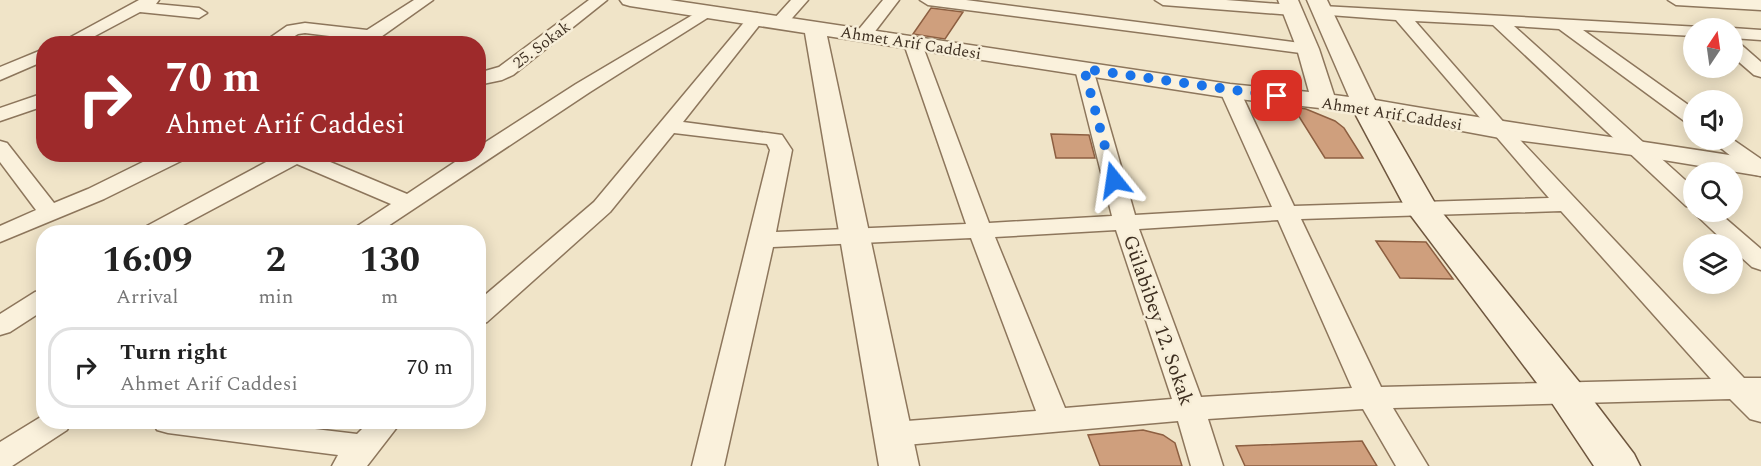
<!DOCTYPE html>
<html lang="en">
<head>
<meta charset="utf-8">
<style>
  body { margin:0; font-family:Spectral,serif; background:#f6f6f6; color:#222; height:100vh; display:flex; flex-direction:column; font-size:22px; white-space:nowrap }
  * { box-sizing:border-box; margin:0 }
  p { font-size:20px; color:#767676 }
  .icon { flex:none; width:33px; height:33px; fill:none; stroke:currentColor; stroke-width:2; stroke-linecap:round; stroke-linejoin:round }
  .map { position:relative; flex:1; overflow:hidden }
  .details { position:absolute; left:36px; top:225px; width:450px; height:204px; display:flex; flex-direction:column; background:#fff; border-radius:24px; box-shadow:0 3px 15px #0003 }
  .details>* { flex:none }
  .banner { position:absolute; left:36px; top:36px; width:450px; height:126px; border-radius:24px; box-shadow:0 3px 15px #0003; background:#9e2a2b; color:#fff; overflow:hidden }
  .needle { width:39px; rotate:13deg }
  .tools { position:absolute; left:1683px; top:18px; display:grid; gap:12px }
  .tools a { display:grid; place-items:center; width:60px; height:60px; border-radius:50%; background:#fff; box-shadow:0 3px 15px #0003; font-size:30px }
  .pin { position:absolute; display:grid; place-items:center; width:51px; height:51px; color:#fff; margin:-26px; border-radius:12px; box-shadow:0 3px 9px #0006 }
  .me { position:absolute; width:66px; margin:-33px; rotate:345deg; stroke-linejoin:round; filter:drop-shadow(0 0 4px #0008) }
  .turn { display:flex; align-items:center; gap:21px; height:126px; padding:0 30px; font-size:27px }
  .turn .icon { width:78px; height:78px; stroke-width:2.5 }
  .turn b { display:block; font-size:42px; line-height:51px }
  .eta { display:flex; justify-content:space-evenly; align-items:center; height:102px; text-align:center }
  .eta b { font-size:36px; font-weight:700; line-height:42px }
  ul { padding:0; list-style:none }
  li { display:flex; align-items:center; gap:18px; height:81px; margin:0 12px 9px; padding:0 18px; border:3px solid #e0e0e0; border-radius:24px }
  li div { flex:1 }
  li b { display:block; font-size:22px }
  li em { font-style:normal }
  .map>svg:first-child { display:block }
  .building { fill:#cf9f7d; stroke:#8d5f41; stroke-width:1.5 }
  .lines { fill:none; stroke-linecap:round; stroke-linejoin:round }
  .minor-casing { stroke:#8d765c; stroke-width:3 }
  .tertiary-casing { stroke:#8d765c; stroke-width:3 }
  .secondary-casing { stroke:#6f573f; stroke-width:3 }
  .minor { fill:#faf1dc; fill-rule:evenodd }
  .tertiary { fill:#faf1dc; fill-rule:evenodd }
  .secondary { fill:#faf1dc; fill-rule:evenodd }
  .route { stroke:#1a73e8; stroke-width:10; stroke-dasharray:0 18 }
  .labels { text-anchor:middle; stroke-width:5; stroke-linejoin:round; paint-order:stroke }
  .far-street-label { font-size:16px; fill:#3d2e20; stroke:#f7eed8 }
  .street-label { font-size:20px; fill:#3d2e20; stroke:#f7eed8 }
</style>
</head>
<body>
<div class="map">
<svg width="1761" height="466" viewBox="0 0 1761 466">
  <rect width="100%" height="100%" fill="#f0e4c8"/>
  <path class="building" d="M931 8 963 12 945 39 913 34Z
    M1293 107 1306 109 1335 121 1344 128 1363 158H1325Z
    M1051 134 1089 135 1095 158H1056Z
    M1376 241 1426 242 1453 279 1400 278Z
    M1143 430 1163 435 1175 443 1182 466H1100L1088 435Z
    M1362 441 1377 466H1245L1236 446Z"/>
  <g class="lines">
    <defs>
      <path id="minor" d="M139 0H159L156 4 199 8 207 13 199 18 140 12 80 44H58Z
        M414 0H433L371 44H350L354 39 305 33 298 34 282 44H261L287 26 305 23 367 30Z
        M589 0H607L513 75 502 80 478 85V73L499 67Z
        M791 0H808L786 25H774L772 21Z
        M883 0H899L870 38H858L855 34Z
        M920 0H966L1308 44 1314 45 1317 49 1314 53 1308 54 928 5Z
        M1155 0H1226L1293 5 1301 10 1293 15 1163 5Z
        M1668 0H1761V10L1676 5Z
        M1322 6 1700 27 1694 28V36L1583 30 1694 109V125L1687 123 1559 29 1514 26 1694 188V208L1686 206 1493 25 1415 21 1507 126 1744 378H1761V422L1750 419 1730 399 1393 408 1428 466H1396L1363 409 1208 419 1223 466H1191L1178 421 894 446 883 442 879 434 883 426 894 422 1036 411 971 238 773 247 724 466H692L770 150 767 144 674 133 610 212 487 322 478 325V301L594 202 751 14 757 13 765 18 683 122 782 135 792 150 776 232 966 224 904 44 907 40H919L922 44 989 223 1112 216 1075 69 1077 65H1091L1093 69 1135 215 1272 207 1220 91 1223 87H1237L1240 91 1294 206 1549 198 1396 20 1316 14 1314 11ZM1561 211 1711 379 1381 387 1301 219ZM1278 220 1352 388 1201 397 1139 229ZM1116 230 1172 399 1065 408 995 237Z
        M706 7 712 9 714 12 712 15 590 92 379 232H352L356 227 391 204 297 164 170 232H141L145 227 281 154H311L407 194 467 154H478V147L576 84Z
        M1729 28H1732L1761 30V40L1732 38V28Z
        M1732 41 1738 42 1761 62V77L1754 75 1732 56Z
        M44 49V61L0 80V67Z
        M44 93V106L0 121V108Z
        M1732 139 1761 159V176L1753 174 1711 140Z
        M0 141 7 143 54 203 88 189 159 154H187L185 159 104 199 0 242V226L36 210 0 162Z
        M1693 212H1718L1761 249V270L1752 267 1732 249V244H1727Z
        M44 290V310L10 332 0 335V314L35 292Z
        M44 415V422H71L67 430 12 466H0V442Z
        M153 422H256L357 434 369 422H401L367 466H332L338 455 168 433 157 430Z"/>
      <path id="tertiary" d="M620 0H670L1230 84 1309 92 1297 49 1278 0H1298L1319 49 1334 95 1349 97 1307 0H1327L1375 100C1503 123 1632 139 1761 160V176L1633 155 1500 138 1365 113 1230 98 827 36 919 466H879L805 33 630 6 623 4Z"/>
      <path id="secondary" d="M1365 98 1375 100 1379 106 1436 205 1580 383 1634 454 1640 466H1594L1552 403 1406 209 1351 106 1355 100Z"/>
    </defs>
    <use href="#minor" class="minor-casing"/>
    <use href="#tertiary" class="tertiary-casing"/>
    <use href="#secondary" class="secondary-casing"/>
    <use href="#minor" class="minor"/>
    <use href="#tertiary" class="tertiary"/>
    <use href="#secondary" class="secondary"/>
  </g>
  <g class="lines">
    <path class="route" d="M1114 180 1084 69 1277 96"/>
  </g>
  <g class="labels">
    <g class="far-street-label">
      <text transform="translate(911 42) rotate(9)" y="6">Ahmet Arif Caddesi</text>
      <text transform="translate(541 44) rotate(-37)" y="6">25. Sokak</text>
      <text transform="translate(1392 113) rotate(9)" y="6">Ahmet Arif Caddesi</text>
    </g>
    <g class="street-label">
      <text transform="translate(1159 320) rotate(71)" y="7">Gülabibey 12. Sokak</text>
    </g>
  </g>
</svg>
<div class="tools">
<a><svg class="needle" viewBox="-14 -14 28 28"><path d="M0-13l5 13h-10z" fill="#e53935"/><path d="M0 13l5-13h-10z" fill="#767676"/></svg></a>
<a><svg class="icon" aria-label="sound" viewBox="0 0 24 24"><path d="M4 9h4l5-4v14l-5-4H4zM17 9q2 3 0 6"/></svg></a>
<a><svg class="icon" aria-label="search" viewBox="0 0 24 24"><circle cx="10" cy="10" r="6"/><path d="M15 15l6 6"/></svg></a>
<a><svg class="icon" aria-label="layers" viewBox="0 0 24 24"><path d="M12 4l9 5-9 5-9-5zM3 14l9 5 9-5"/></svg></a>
</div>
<div class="pin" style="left:1277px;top:96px;background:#d93025"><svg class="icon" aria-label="arrive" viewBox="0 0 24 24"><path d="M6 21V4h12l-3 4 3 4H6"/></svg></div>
<svg class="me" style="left:1114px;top:180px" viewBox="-20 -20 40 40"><path d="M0-17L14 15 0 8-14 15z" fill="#1a73e8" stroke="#fff" stroke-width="4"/></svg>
<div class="banner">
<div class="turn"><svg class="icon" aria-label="right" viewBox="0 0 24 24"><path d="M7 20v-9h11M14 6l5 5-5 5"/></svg><div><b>70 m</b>Ahmet Arif Caddesi</div></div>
</div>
<section class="details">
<div class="eta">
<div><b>16:09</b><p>Arrival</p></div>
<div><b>2</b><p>min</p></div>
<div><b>130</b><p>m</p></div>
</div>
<ul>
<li><svg class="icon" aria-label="right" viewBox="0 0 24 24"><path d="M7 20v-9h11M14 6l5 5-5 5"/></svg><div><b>Turn right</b><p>Ahmet Arif Caddesi</p></div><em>70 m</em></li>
</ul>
</section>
</div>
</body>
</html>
